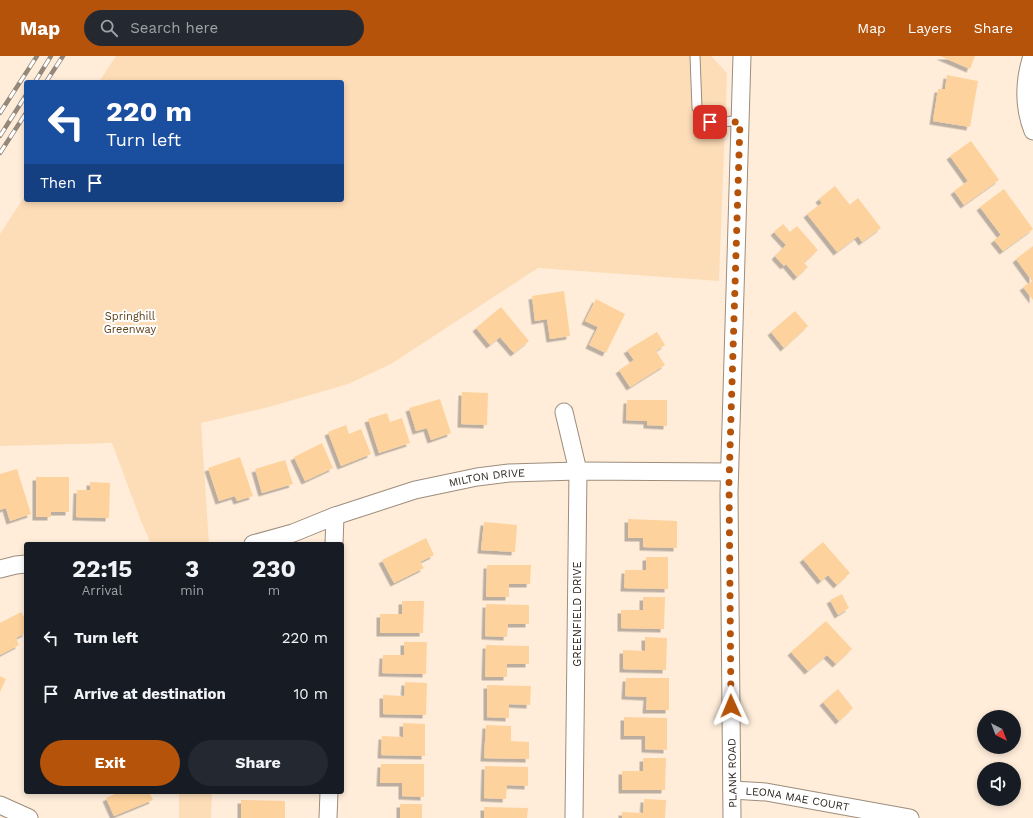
<!DOCTYPE html>
<html lang="en">
<head>
<meta charset="utf-8">
<style>
  body { margin:0; font-family:"Work Sans",sans-serif; background:#242831; color:#f1f3f6; height:100vh; display:flex; flex-direction:column; font-size:15px; white-space:nowrap }
  * { box-sizing:border-box; margin:0 }
  p { font-size:13px; color:#9ea1a6 }
  .icon { flex:none; width:22px; height:22px; fill:none; stroke:currentColor; stroke-width:2; stroke-linecap:round; stroke-linejoin:round }
  .map { position:relative; flex:1; overflow:hidden }
  .side { position:absolute; left:24px; top:486px; width:320px; height:252px; display:flex; flex-direction:column; background:#171b24; border-radius:4px; box-shadow:0 2px 6px #0003 }
  .side>* { flex:none }
  .guide { position:absolute; left:24px; top:24px; width:320px; height:122px; border-radius:4px; box-shadow:0 2px 6px #0003; background:#1a4fa0; color:#fff; overflow:hidden }
  .needle { width:26px; rotate:138deg }
  .controls { position:absolute; left:977px; top:654px; display:grid; gap:8px }
  .controls a { display:grid; place-items:center; width:44px; height:44px; border-radius:50%; background:#171b24; box-shadow:0 2px 6px #0003; font-size:20px }
  .pin { position:absolute; display:grid; place-items:center; width:34px; height:34px; color:#fff; margin:-17px; border-radius:8px; box-shadow:0 2px 6px #0006 }
  .me { position:absolute; width:44px; margin:-22px; rotate:359deg; stroke-linejoin:round; filter:drop-shadow(0 0 3px #0008) }
  .turn { display:flex; align-items:center; gap:14px; height:84px; padding:0 16px; font-size:18px }
  .turn .icon { width:52px; height:52px; stroke-width:2.5 }
  .turn b { display:block; font-size:28px; line-height:34px }
  .then { display:flex; align-items:center; height:38px; padding:0 16px; background:#0003; gap:8px; font-size:15px }
  .eta { display:flex; justify-content:space-evenly; align-items:center; height:68px; text-align:center }
  .eta b { font-size:24px; font-weight:700; line-height:28px }
  .button { display:flex; gap:8px; margin-top:auto; padding:8px 16px }
  .button a { flex:1; height:46px; border-radius:24px; background:#b45309; color:#fff; font-size:16px; font-weight:700; line-height:46px; text-align:center }
  .button a+a { background:#242831; color:#f1f3f6 }
  ul { padding:0; list-style:none }
  li { display:flex; align-items:center; gap:12px; height:56px; padding:0 16px }
  li div { flex:1 }
  li b { display:block; font-size:15px }
  li em { font-style:normal }
  header { display:flex; align-items:center; gap:24px; box-sizing:border-box; height:56px; padding:0 20px; background:#b45309; color:#fff }
  header strong { font-size:19px }
  nav { display:flex; gap:22px; margin-inline-start:auto; font-size:14px }
  .search { width:280px; height:36px; background:#242831; display:flex; align-items:center; gap:10px; box-sizing:border-box; padding:0 14px; border-radius:22px; color:#9ea1a6; font-size:15px }
  .map>svg:first-child { display:block }
  .green { fill:#fdddb8 }
  .building { fill:#fed29c; filter:url(#shadow) }
  .lines { fill:none; stroke-linecap:round; stroke-linejoin:round }
  .lane-casing { stroke:#9d8d7b; stroke-width:11 }
  .street-casing { stroke:#9d8d7b; stroke-width:19 }
  .lane { stroke:#fff; stroke-width:9 }
  .street { stroke:#fff; stroke-width:17 }
  .rail-casing { stroke:#94887b; stroke-width:4.5 }
  .rail { stroke:#fff; stroke-width:3; stroke-dasharray:9; stroke-linecap:butt }
  .route { stroke:#b45309; stroke-width:7; stroke-dasharray:0 12.6 }
  .labels { text-anchor:middle; stroke-width:4; stroke-linejoin:round; paint-order:stroke }
  .park-label { font-size:11px; fill:#5d3f16; stroke:#fff }
  .street-label { font-size:11px; fill:#2c261f; stroke:#fff }
</style>
</head>
<body>
<header>
<strong>Map</strong>
<div class="search"><svg class="icon" aria-label="search" viewBox="0 0 24 24"><circle cx="10" cy="10" r="6"/><path d="M15 15l6 6"/></svg>Search here</div>
<nav><a>Map</a><a>Layers</a><a>Share</a></nav>
</header>
<div class="map">
<svg width="1033" height="762" viewBox="0 0 1033 762">
  <defs>
    <filter id="shadow"><feDropShadow dx="-3.5" dy="3.5" stdDeviation="0" flood-color="#0004"/></filter>
  </defs>
  <rect width="100%" height="100%" fill="#ffedda"/>
  <path class="green" d="M116 0H711L727 17 719 225 538 212 391 308 348 328 269 351 201 367 209 488H151L141 465 112 387 0 390V178L26 138V144H342V26H99Z
    M179 736H212L211 762H179Z"/>
  <path class="building" d="M940 0H975L970 13Z
    M947 19 978 25 970 71 933 65 938 33H945Z
    M971 85 999 124 964 149 954 135 968 125 950 100Z
    M835 130 850 149 858 142 881 172 862 186 858 180 837 196 807 158 822 147 819 143Z
    M1004 133 1033 173 1003 195 994 184 1001 179 980 151Z
    M783 168 790 176 797 170 818 194 804 207 808 211 797 221 786 208 784 210 775 200 786 189 774 176Z
    M1033 190V244L1023 231 1032 225 1016 203Z
    M564 235 570 280 550 283 547 263 535 265 532 240Z
    M596 243 625 258 606 297 589 289 598 271 585 265Z
    M501 251 529 285 514 297 500 281 490 289 476 272Z
    M795 255 808 270 784 292 771 276Z
    M657 276 665 289 656 295 665 309 630 331 619 314 634 304 627 294Z
    M462 336 488 337 487 369 461 368Z
    M440 343 451 377 431 384 427 372 416 375 409 352Z
    M627 344H667V370L647 369V365L626 364Z
    M387 357 390 366 402 362 410 387 379 397 368 363Z
    M346 369 349 378 361 373 371 398 341 410 328 376Z
    M322 387 333 412 305 425 294 401Z
    M240 401 253 440 237 445 235 440 219 445 208 412Z
    M285 404 293 428 262 437 255 413Z
    M17 413 31 458 10 465 6 452 0 454V418Z
    M36 421H69V456H51V461H36Z
    M90 426 110 427 109 462 76 461 77 434H90Z
    M628 463 677 465V492L643 491V482H628Z
    M484 466 517 469 515 496 481 494Z
    M426 482 434 499 420 506 424 512 394 527 382 504Z
    M823 486 850 517 837 529 828 519 821 525 803 503Z
    M646 501H668V533L624 532 625 514H646Z
    M487 509H531L530 528H509V541H486Z
    M842 538 849 552 838 559 830 544Z
    M643 541H665L664 573 621 572V554H643Z
    M402 545H424L423 577H380V558H402Z
    M486 548 529 549V568H508L507 581 485 580Z
    M21 556 26 564V577L16 582 19 589 0 599V567Z
    M826 565 852 593 836 608 827 599 808 615 791 596Z
    M645 581 667 582 666 614 623 613V594L645 595Z
    M404 586H427L426 618 382 617 383 599H404Z
    M486 589 529 590V608H507V621H485Z
    M0 620 6 623 0 636Z
    M626 622H669V654H646L647 641 625 640Z
    M405 626 427 627 426 659 383 658V639L404 640Z
    M487 629 531 630 530 649 509 648V662L487 661Z
    M838 633 853 652 839 665 823 646Z
    M624 661 667 662V694L645 693V680H624Z
    M403 667 425 668V700L381 699 382 680 403 681Z
    M486 669 511 670V685L529 686V703L484 702Z
    M643 702H666L665 734H622V715H643Z
    M381 708H424V741L402 740V727H380Z
    M485 710 528 711V730L507 729 506 743 484 742Z
    M120 736H149L153 744 114 760 106 742Z
    M644 743 666 744 665 762H622V756L643 757Z
    M241 744 285 745V762H241Z
    M400 748H422V762H400Z
    M484 751 528 752 527 762H484Z"/>
  <g class="lines">
    <defs>
      <path id="lane" d="M695 0 697 52 709 66 740 65"/>
      <g id="street">
        <path d="M1032 0C1024 25 1023 50 1033 75"/>
        <path d="M564 356 578 415 574 762"/>
        <path id="s1" d="M253 488 293 477 335 460 415 434 477 421 509 417 578 415 729 416"/>
        <path d="M334 488 335 460"/>
        <path d="M0 513 16 509 26 508"/>
        <path id="s2" d="M732 734 766 736 910 762"/>
        <path d="M0 749 29 762"/>
        <path d="M328 762 329 736"/>
        <path d="M732 762 729 437 742 0"/>
      </g>
    </defs>
    <use href="#lane" class="lane-casing"/>
    <use href="#street" class="street-casing"/>
    <use href="#lane" class="lane"/>
    <use href="#street" class="street"/>
    <defs>
      <path id="rail" d="M35 26 51 0
        M46 26 63 0
        M0 57 37 0
        M0 80 26 39
        M0 97 26 57"/>
    </defs>
    <use href="#rail" class="rail-casing"/>
    <use href="#rail" class="rail"/>
  </g>
  <g class="lines">
    <path class="route" d="M710 66H740L729 426 731 650"/>
  </g>
  <g class="labels">
    <g class="park-label">
      <text x="130" y="264">Springhill<tspan x="130" dy="13">Greenway</tspan></text>
    </g>
    <g class="street-label">
      <text dy="4" stroke="none"><textPath href="#s1" startOffset="244">MILTON DRIVE</textPath></text>
      <text transform="translate(577 558) rotate(-90)" y="4">GREENFIELD DRIVE</text>
      <text transform="translate(732 717) rotate(-91)" y="4">PLANK ROAD</text>
      <text dy="4" stroke="none"><textPath href="#s2" startOffset="66">LEONA MAE COURT</textPath></text>
    </g>
  </g>
</svg>
<div class="controls">
<a><svg class="needle" viewBox="-14 -14 28 28"><path d="M0-13l5 13h-10z" fill="#e53935"/><path d="M0 13l5-13h-10z" fill="#9ea1a6"/></svg></a>
<a><svg class="icon" aria-label="sound" viewBox="0 0 24 24"><path d="M4 9h4l5-4v14l-5-4H4zM17 9q2 3 0 6"/></svg></a>
</div>
<div class="pin" style="left:710px;top:66px;background:#d93025"><svg class="icon" aria-label="arrive" viewBox="0 0 24 24"><path d="M6 21V4h12l-3 4 3 4H6"/></svg></div>
<svg class="me" style="left:731px;top:650px" viewBox="-20 -20 40 40"><path d="M0-17L14 15 0 8-14 15z" fill="#b45309" stroke="#fff" stroke-width="4"/></svg>
<div class="guide">
<div class="turn"><svg class="icon" aria-label="left" viewBox="0 0 24 24"><path d="M17 20v-9H6M10 6l-5 5 5 5"/></svg><div><b>220 m</b>Turn left</div></div>
<div class="then">Then<svg class="icon" aria-label="arrive" viewBox="0 0 24 24"><path d="M6 21V4h12l-3 4 3 4H6"/></svg></div>
</div>
<section class="side">
<div class="eta">
<div><b>22:15</b><p>Arrival</p></div>
<div><b>3</b><p>min</p></div>
<div><b>230</b><p>m</p></div>
</div>
<ul>
<li><svg class="icon" aria-label="left" viewBox="0 0 24 24"><path d="M17 20v-9H6M10 6l-5 5 5 5"/></svg><div><b>Turn left</b></div><em>220 m</em></li>
<li><svg class="icon" aria-label="arrive" viewBox="0 0 24 24"><path d="M6 21V4h12l-3 4 3 4H6"/></svg><div><b>Arrive at destination</b></div><em>10 m</em></li>
</ul>
<div class="button"><a>Exit</a><a>Share</a></div>
</section>
</div>
</body>
</html>
